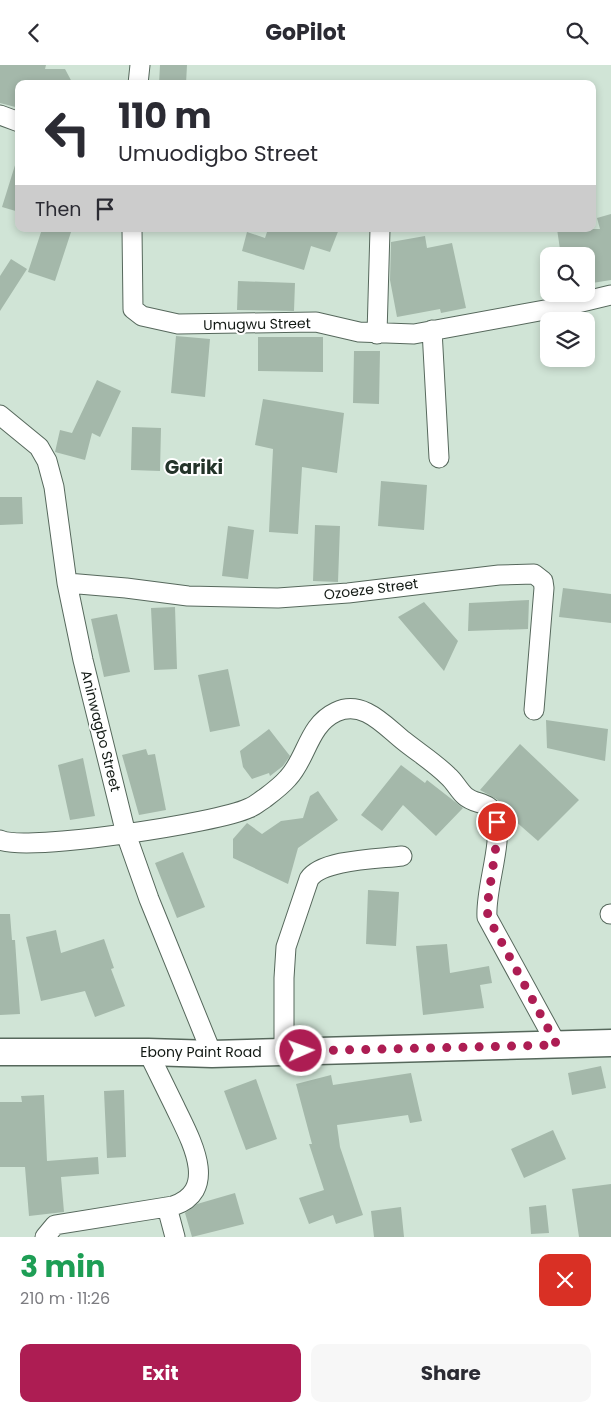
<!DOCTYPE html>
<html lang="en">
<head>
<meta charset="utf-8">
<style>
  body { margin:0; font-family:Poppins,sans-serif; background:#f7f7f7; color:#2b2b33; height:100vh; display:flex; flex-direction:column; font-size:19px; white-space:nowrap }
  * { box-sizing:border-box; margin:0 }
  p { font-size:16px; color:#7c7c81 }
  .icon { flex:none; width:28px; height:28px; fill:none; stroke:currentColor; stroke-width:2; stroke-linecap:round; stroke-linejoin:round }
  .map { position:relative; height:1172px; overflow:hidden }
  .details { display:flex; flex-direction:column; background:#fff; flex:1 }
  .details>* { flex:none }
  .guide { position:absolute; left:15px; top:15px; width:581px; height:152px; border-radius:10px; box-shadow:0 2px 8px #0003; background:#fff; color:#2b2b33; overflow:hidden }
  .buttons { position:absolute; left:540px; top:182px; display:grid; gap:10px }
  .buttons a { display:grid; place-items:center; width:55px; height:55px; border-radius:10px; background:#fff; box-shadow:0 2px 8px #0003; font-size:25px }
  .pin { position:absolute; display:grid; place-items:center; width:42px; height:42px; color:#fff; margin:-21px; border:2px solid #fff; border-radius:50%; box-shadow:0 1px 5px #0007 }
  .me { position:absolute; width:55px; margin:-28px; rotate:88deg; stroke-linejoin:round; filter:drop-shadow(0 0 4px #0008) }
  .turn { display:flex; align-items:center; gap:18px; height:105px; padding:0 20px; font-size:22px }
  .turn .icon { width:65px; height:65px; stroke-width:2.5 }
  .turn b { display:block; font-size:35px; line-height:42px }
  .then { display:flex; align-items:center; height:48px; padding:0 20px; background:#0003; gap:10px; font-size:19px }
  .round { display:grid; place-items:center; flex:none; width:52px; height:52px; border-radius:10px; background:#f7f7f7 }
  .head { display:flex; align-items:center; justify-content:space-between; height:85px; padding:0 20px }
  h1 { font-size:30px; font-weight:700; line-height:38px; color:#1e9e55 }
  .action { display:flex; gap:10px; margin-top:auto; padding:10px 20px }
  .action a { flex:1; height:58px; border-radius:10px; background:#ad1d53; color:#fff; font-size:20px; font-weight:700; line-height:58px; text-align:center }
  .action a+a { background:#f7f7f7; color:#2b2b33 }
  header { display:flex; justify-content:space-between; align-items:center; height:65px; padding:0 20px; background:#fff; font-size:22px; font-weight:700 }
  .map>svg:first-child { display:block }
  .building { fill:#a4b8aa }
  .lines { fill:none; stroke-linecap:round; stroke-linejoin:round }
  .street-casing { stroke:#56685c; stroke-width:21 }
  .secondary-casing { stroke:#56685c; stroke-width:29 }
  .street { stroke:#fff; stroke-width:19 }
  .secondary { stroke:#fff; stroke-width:26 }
  .route { stroke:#ad1d53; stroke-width:9; stroke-dasharray:0 16.2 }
  .labels { text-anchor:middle; stroke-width:4; stroke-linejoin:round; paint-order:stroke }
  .street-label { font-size:14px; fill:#121914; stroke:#fff }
  .district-label { font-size:19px; font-weight:bold; fill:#233329; stroke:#fff }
</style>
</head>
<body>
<header><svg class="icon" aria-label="back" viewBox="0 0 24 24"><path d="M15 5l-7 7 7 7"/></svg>GoPilot<svg class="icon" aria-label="search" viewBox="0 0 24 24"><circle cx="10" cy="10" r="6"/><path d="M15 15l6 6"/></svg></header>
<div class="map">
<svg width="611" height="1172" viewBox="0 0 611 1172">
  <rect width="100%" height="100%" fill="#d0e4d6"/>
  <path class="building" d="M0 0H46L45 4H65L73 19H19V43L0 38Z
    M160 0H187L186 19H159Z
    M16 97 19 98V147L2 142Z
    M611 149V215L586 219V191H561L557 164H600L597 153Z
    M42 164H72L55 216 28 207Z
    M268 164H339L330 187 311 181 304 205 242 186 247 167 265 173Z
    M425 171 427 183 452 178 466 243 441 248 440 244 397 252 390 215 391 177Z
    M11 194 27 204 0 246V211Z
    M238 216 295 218 294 246 237 245Z
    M176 271 210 274 205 332 171 328Z
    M258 272H323V307L258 306Z
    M354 286H380L379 339 353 338Z
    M97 315 121 326 100 372 92 368 85 395 55 387 60 365 72 368Z
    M263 334 344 348 337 408 302 402 298 469 269 467 273 384 255 380Z
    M132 362 161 363 160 406 131 405Z
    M381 416 427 420 424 465 378 461Z
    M0 432H22L23 459 0 460Z
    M315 460 340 461 338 517 313 516Z
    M228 461 254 465 248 514 222 511Z
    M563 523 611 529V558L559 552Z
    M529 535 528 564 468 566 469 538Z
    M424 537 458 576 444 606 398 552Z
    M175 542 177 604 154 605 151 543Z
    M117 549 130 607 104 612 91 554Z
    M228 604 240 661 210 667 198 610Z
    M546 655 608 664 605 696 547 683Z
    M269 664 290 691 283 701 270 711 269 708 252 714 243 702 240 686Z
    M520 679 579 735 538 776 505 747 498 735 480 725Z
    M146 684 148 690 155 689 166 745 139 750 122 690Z
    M83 693 95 751 70 755 58 700Z
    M401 700 425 718 427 715 463 743 436 771 403 740 382 766 361 750Z
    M318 726 338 755 298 783 288 819 233 793V774L247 758 262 769 281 756 303 753 310 731Z
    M183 787 205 842 177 853 155 798Z
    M368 825 399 827 396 881 366 879Z
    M0 849H10L12 875H15L20 949 0 950Z
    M56 865 61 888 104 874 114 903 111 904 125 941 95 952 85 926 41 936 26 872Z
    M447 879 450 908 489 901 492 918 480 920 484 943 423 950 416 881Z
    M601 1001 606 1023 572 1030 568 1008Z
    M411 1008 422 1056 410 1058 408 1050 337 1060 340 1082 363 1150 336 1159 333 1150 309 1159 299 1133 324 1125 309 1079H312L296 1019 331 1010 333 1020Z
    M256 1014 277 1074 246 1085 224 1026Z
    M124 1025 126 1092 107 1093 104 1026Z
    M44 1030 47 1096 98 1092 99 1109 61 1112 64 1147 29 1151 25 1102H0V1037H22L21 1031Z
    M553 1065 566 1094 524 1113 511 1084Z
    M611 1119V1172H579L572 1124Z
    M235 1128 244 1159 192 1172 185 1148 197 1139Z
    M546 1140 549 1168 531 1169 529 1142Z
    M401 1142 404 1172H374L371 1146Z"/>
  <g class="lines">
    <defs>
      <path id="street" d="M138 19 140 0
        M0 50 19 57
        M132 164 133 244 142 251 178 259 316 257 359 267 414 269 561 242 611 230
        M432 265 439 393
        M377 269 380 164
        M0 350 39 382 47 396 54 422 67 518 83 595 126 769 149 834 212 989
        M67 518 126 523 188 531 278 533 348 528 499 510 534 509 543 516 544 523 534 645
        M0 775C27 787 218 758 249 743 255 741 260 736 265 733 273 727 282 720 288 713 307 693 308 660 336 647 363 634 385 661 404 676 419 688 435 698 448 711 455 717 459 726 465 731 475 740 490 736 495 751 504 776 485 823 487 852L557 980
        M610 849H611
        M284 987V913L286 882 309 814C322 794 380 794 402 791
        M167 1142 175 1172
        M45 1172 55 1160 61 1159 173 1141C221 1125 189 1072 175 1042 166 1024 157 1005 148 987"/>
      <path id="secondary" d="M0 987H148L212 989 611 978"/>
    </defs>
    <use href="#street" class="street-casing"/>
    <use href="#secondary" class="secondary-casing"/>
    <use href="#street" class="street"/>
    <use href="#secondary" class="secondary"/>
  </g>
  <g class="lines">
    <path class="route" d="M301 986 557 980 488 852 487 842 497 774V757"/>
  </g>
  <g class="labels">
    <g class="street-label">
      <text transform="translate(257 259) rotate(-1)" y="5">Umugwu Street</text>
      <text transform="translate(371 524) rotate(-7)" y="5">Ozoeze Street</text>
      <text transform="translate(101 666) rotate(76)" y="5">Aninwagbo Street</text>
      <text x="201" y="992">Ebony Paint Road</text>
    </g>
    <g class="district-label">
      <text x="194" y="409">Gariki</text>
    </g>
  </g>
</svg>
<div class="buttons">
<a><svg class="icon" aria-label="search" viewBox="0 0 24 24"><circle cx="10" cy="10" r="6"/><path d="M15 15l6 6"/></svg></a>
<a><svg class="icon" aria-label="layers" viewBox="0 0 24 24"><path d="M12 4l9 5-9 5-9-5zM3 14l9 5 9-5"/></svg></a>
</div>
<div class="pin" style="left:497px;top:757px;background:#d93025"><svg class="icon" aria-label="arrive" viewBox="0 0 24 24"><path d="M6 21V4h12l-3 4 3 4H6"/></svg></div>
<svg class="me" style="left:301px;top:986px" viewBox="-20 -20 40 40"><circle r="17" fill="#ad1d53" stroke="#fff" stroke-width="3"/><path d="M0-11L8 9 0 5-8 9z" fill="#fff"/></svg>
<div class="guide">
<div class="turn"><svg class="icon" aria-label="left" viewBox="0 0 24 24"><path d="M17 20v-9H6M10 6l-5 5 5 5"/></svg><div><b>110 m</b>Umuodigbo Street</div></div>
<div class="then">Then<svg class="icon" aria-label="arrive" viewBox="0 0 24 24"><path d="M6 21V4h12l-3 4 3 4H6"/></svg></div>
</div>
</div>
<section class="details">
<div class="head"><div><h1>3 min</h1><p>210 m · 11:26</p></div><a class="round" style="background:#d93025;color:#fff"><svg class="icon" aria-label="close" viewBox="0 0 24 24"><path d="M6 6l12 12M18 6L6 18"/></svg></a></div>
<div class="action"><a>Exit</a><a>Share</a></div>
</section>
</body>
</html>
